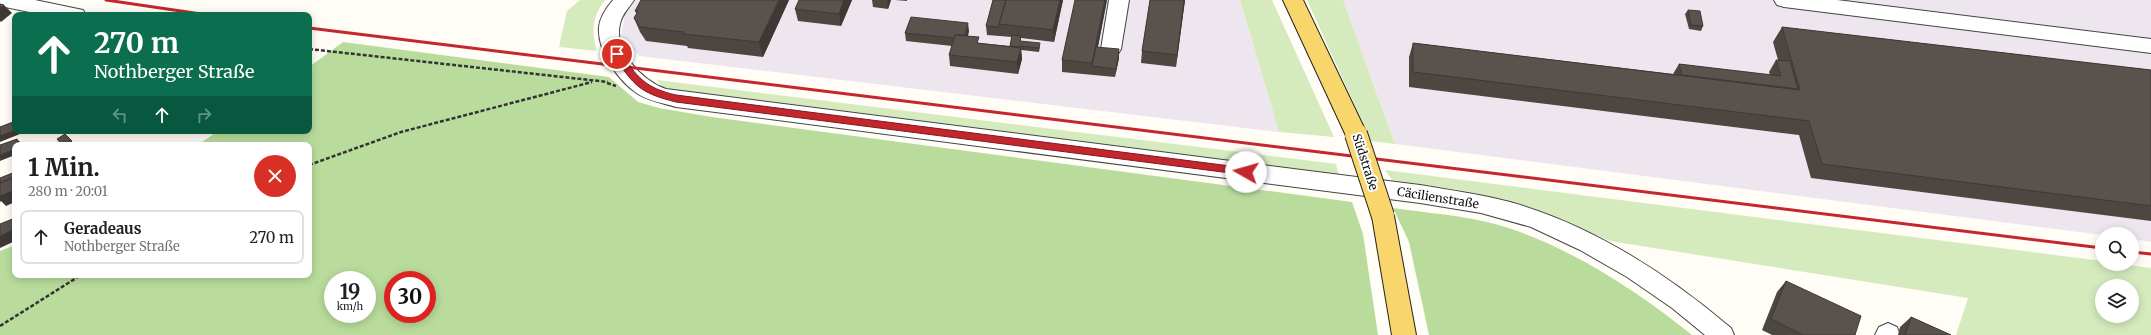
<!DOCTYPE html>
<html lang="de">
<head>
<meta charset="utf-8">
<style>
  body { margin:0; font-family:Merriweather,serif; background:#f2f2f2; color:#202124; height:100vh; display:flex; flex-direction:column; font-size:15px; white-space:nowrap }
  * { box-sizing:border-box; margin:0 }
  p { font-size:13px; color:#757577 }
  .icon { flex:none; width:22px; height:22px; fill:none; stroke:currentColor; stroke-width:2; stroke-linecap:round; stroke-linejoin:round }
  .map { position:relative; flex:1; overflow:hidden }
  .sheet { position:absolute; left:12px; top:142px; width:300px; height:136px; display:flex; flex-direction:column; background:#fff; border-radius:8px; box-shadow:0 2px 10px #0003 }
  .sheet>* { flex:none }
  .banner { position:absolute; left:12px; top:12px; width:300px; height:122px; border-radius:8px; box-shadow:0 2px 10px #0003; background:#0b6e4f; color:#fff; overflow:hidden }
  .fabs { position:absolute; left:2095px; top:227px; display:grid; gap:8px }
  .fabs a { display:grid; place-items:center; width:44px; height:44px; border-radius:50%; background:#fff; box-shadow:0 2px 10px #0003; font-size:20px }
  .speed { position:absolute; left:324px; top:271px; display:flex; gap:8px; font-size:20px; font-weight:700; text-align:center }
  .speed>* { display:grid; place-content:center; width:52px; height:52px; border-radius:50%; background:#fff; box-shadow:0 2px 10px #0003; line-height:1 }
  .speed small { font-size:10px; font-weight:400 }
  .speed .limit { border:6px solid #d22; background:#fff; color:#111 }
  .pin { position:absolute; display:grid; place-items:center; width:34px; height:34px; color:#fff; margin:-17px; border:2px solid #fff; border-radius:50%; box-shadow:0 1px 4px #0007 }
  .me { position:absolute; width:44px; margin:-22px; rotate:277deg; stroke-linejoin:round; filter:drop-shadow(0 0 3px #0008) }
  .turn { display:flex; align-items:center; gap:14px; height:84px; padding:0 16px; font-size:18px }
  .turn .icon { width:52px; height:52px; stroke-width:2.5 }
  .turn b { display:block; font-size:28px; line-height:34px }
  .lanes { display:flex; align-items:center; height:38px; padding:0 16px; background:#0003; justify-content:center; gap:20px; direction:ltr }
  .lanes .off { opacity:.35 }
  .round { display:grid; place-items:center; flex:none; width:42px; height:42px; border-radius:21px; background:#f2f2f2 }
  .summary { display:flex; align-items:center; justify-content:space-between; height:68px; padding:0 16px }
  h1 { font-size:24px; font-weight:700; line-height:30px }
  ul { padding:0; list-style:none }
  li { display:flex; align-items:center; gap:12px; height:54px; margin:0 8px 6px; padding:0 8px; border:2px solid #e0e0e0; border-radius:8px }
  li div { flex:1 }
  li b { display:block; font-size:15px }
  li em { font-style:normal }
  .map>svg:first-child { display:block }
  .industrial { fill:#eee6ef }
  .green { fill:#d5ebbd; fill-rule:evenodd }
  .forest { fill:#b9dc9c; fill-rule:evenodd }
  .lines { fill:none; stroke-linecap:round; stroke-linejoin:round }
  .minor-casing { stroke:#444; stroke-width:2 }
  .major-casing { stroke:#222; stroke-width:2 }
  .path { stroke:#333; stroke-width:2.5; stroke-dasharray:4 2; stroke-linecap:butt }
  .minor { fill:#fff; fill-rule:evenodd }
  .major { fill:#f9d66b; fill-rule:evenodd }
  .rail { stroke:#c4262e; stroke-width:3 }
  .major-bridge-casing { stroke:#222; stroke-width:24; stroke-linecap:butt }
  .major-bridge { stroke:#f9d66b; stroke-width:22 }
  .wall { fill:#4d4742 }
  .shaded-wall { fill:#3f3936 }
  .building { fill:#5a524d; stroke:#3f3936 }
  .route { fill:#c4262e; stroke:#7f191e }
  .labels { text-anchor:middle; stroke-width:4; stroke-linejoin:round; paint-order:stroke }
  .street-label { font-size:12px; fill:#111; stroke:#fff }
</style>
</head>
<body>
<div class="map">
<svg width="2151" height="335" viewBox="0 0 2151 335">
  <rect width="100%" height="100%" fill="#fffdf5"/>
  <path class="industrial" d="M636 0H1240L1279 132 639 56 621 36 625 14Z
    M1343 0H2151V242L2132 239V234L2102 235 1395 144Z"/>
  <path class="green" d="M580 0H605C592 17 591 31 597 51L559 47 567 11Z
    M1240 0H1272L1334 137 1279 132Z
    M1307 0H1343L1395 144 1371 141Z
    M657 80 1336 164 1339 177 665 90Z
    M1385 170 2102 261V264H2122L2151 268V335H1956L1968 298 1610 241 1535 209 1471 192 1392 180ZM2102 286H2132V316H2102Z"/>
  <path class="forest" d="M343 42 609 77 638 102 659 108 712 117 1352 202 1363 234 1378 335H0V251L15 245V275H309V145H198L218 131H309V67ZM333 280H367V314H333ZM393 280H427V314H393Z
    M1393 208C1426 213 1462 215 1495 224 1562 242 1638 291 1692 335H1429L1409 242Z"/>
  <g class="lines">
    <defs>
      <path id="minor" d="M0 0H35L83 10 86 15H44L0 6Z
        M613 0H634C629 8 622 14 620 24 613 51 643 81 666 89L1420 185C1450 190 1480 194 1510 202 1592 225 1666 273 1731 328L1734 335H1705L1672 308 1627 277 1580 250 1531 227 1481 213 1420 203 676 107C663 103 649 101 638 94 619 82 597 51 599 27 600 17 607 7 613 0Z
        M1109 0H1129L1121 49 1118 54 1111 56 1104 54 1101 49Z
        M1774 0H1837L2151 39V53L1784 7 1777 5Z
        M1888 323 1897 327 1900 335H1875L1879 327Z"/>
      <path id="major" d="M1283 0H1303L1367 134 1364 140 1356 142 1348 140Z
        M1383 207 1391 210 1394 216 1416 335H1392L1372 216 1375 210Z"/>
    </defs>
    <use href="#minor" class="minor-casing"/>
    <use href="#major" class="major-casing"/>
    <path class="path" d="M309 49 608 82
      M607 83 616 86
      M309 165 401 132 592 82
      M0 326 81 275"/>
    <use href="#minor" class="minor"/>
    <use href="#major" class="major"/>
    <path class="rail" d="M106 0 208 15
      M309 28 2102 248
      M2132 252 2151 254"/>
    <defs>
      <path id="major-bridge" d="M1356 134 1383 216"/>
    </defs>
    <use href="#major-bridge" class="major-bridge-casing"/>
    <use href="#major-bridge" class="major-bridge"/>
  </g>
  <path class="wall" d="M789 0 763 57 688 48 687 46 646 41 640 32 634 18 637 14 635 11Z
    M799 0H852L841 26 798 21 795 9Z
    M872 0H891L888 9 873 7Z
    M895 0H907V1Z
    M993 0H1063L1054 42 1021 38V41L1040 47 1039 52 1021 50 1022 59 1018 74 950 66 949 55 952 46 906 41 905 33 969 31 968 36 979 43 1010 46 1012 37 987 35 986 26Z
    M1075 0H1107L1098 47 1119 58 1115 77 1062 72V60Z
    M1150 0H1185L1176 67 1141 63 1142 51Z
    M1688 10 1703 26 1701 31 1689 29 1685 14Z
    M1782 27 2151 70V221L1811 178 1799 135 1409 87V57L1413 43 1673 74 1679 64 1770 75 1769 72 1776 60H1778L1773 42Z
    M1786 281 1855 335H1772L1762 330 1777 292Z
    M1911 317 1951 335H1898L1900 327Z"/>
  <path class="shaded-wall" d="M779 0H789L763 57 759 42Z
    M844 0H852L841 26 839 14Z
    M887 0H891L888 9Z
    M1060 0H1063L1054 42 1053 30Z
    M1105 0H1107L1094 66H1092V63Z
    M1184 0H1185L1176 67 1177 55Z
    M4 5 12 13 1 22 0 21V8Z
    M968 23 969 31 964 47V39Z
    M1021 48 1022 59 1018 74 1017 62Z
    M1119 49V58L1115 77 1116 69Z
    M15 130V131H19L20 134 0 142V136Z
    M65 134 75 145H64Z
    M17 139 21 143 22 145H18Z
    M15 149V155L0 161V155Z
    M15 190V202L6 206 1 201 0 202V195Z
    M15 229V241L0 248V236Z"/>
  <path class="building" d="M641 0H779L759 42 683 34 684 32 640 27 634 18 638 11H635Z
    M799 0H844L839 14 795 9Z
    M993 0H1006L999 24V27L986 26Z
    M1006 0H1060L1053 30 999 24Z
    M1075 0H1105L1092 63 1062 60Z
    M1150 0H1184L1177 55 1142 51Z
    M0 4 4 5 0 8Z
    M1688 10 1700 11 1703 26 1691 25Z
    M911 17 968 23 965 35H955L954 38 905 33Z
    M1782 27 2151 70V206L1822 164 1809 121 1413 72V43L1800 90Z
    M955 35 979 37 977 43 1021 48 1017 62 949 55Z
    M1012 35 1021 36 1020 41 1040 43 1039 48 1019 46V47L1010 46Z
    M1096 47 1119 49 1116 69 1092 66Z
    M1776 60 1790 61 1798 89 1682 75 1679 64 1781 76Z
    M13 122 15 130 0 136V127Z
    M65 134 72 141 64 145H62L57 139Z
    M17 139 18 145H15V149L0 155V145Z
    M15 172V177L0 183V178Z
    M15 177V190L0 196V183Z
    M15 218V229L0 236V224Z
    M1786 281 1861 316 1855 335H1803L1771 319Z
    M1911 317 1951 335H1905Z"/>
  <path class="route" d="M617 51 620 52C637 77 645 88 676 95L1246 168 1250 172 1246 175 676 102C640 93 634 86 614 56V52Z"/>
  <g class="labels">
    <g class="street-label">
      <text transform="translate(1365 162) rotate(72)" y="4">Südstraße</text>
      <text transform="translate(1438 198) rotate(9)" y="4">Cäcilienstraße</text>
    </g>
  </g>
</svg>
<div class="fabs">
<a><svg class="icon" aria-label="search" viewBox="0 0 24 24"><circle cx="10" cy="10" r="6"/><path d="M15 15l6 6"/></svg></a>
<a><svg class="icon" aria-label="layers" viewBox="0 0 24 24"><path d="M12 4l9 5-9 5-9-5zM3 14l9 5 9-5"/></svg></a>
</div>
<div class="speed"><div>19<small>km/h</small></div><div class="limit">30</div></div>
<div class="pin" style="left:617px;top:54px;background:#d93025"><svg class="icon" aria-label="arrive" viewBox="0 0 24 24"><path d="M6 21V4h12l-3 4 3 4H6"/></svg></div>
<svg class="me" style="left:1246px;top:172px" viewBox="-20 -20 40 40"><circle r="19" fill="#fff"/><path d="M0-13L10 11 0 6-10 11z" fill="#c4262e"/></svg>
<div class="banner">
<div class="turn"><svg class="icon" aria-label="ahead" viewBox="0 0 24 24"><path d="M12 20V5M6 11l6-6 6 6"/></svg><div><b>270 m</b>Nothberger Straße</div></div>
<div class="lanes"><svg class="icon off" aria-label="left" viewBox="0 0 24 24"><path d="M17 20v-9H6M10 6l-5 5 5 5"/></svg><svg class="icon" aria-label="ahead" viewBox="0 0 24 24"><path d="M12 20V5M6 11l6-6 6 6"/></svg><svg class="icon off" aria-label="right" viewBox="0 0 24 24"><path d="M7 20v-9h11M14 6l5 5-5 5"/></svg></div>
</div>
<section class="sheet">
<div class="summary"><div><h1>1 Min.</h1><p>280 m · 20:01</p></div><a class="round" style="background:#d93025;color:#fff"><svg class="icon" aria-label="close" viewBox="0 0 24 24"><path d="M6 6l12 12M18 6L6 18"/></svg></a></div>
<ul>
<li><svg class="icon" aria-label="ahead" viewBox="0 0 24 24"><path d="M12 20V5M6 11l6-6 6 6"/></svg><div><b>Geradeaus</b><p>Nothberger Straße</p></div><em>270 m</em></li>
</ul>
</section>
</div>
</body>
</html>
